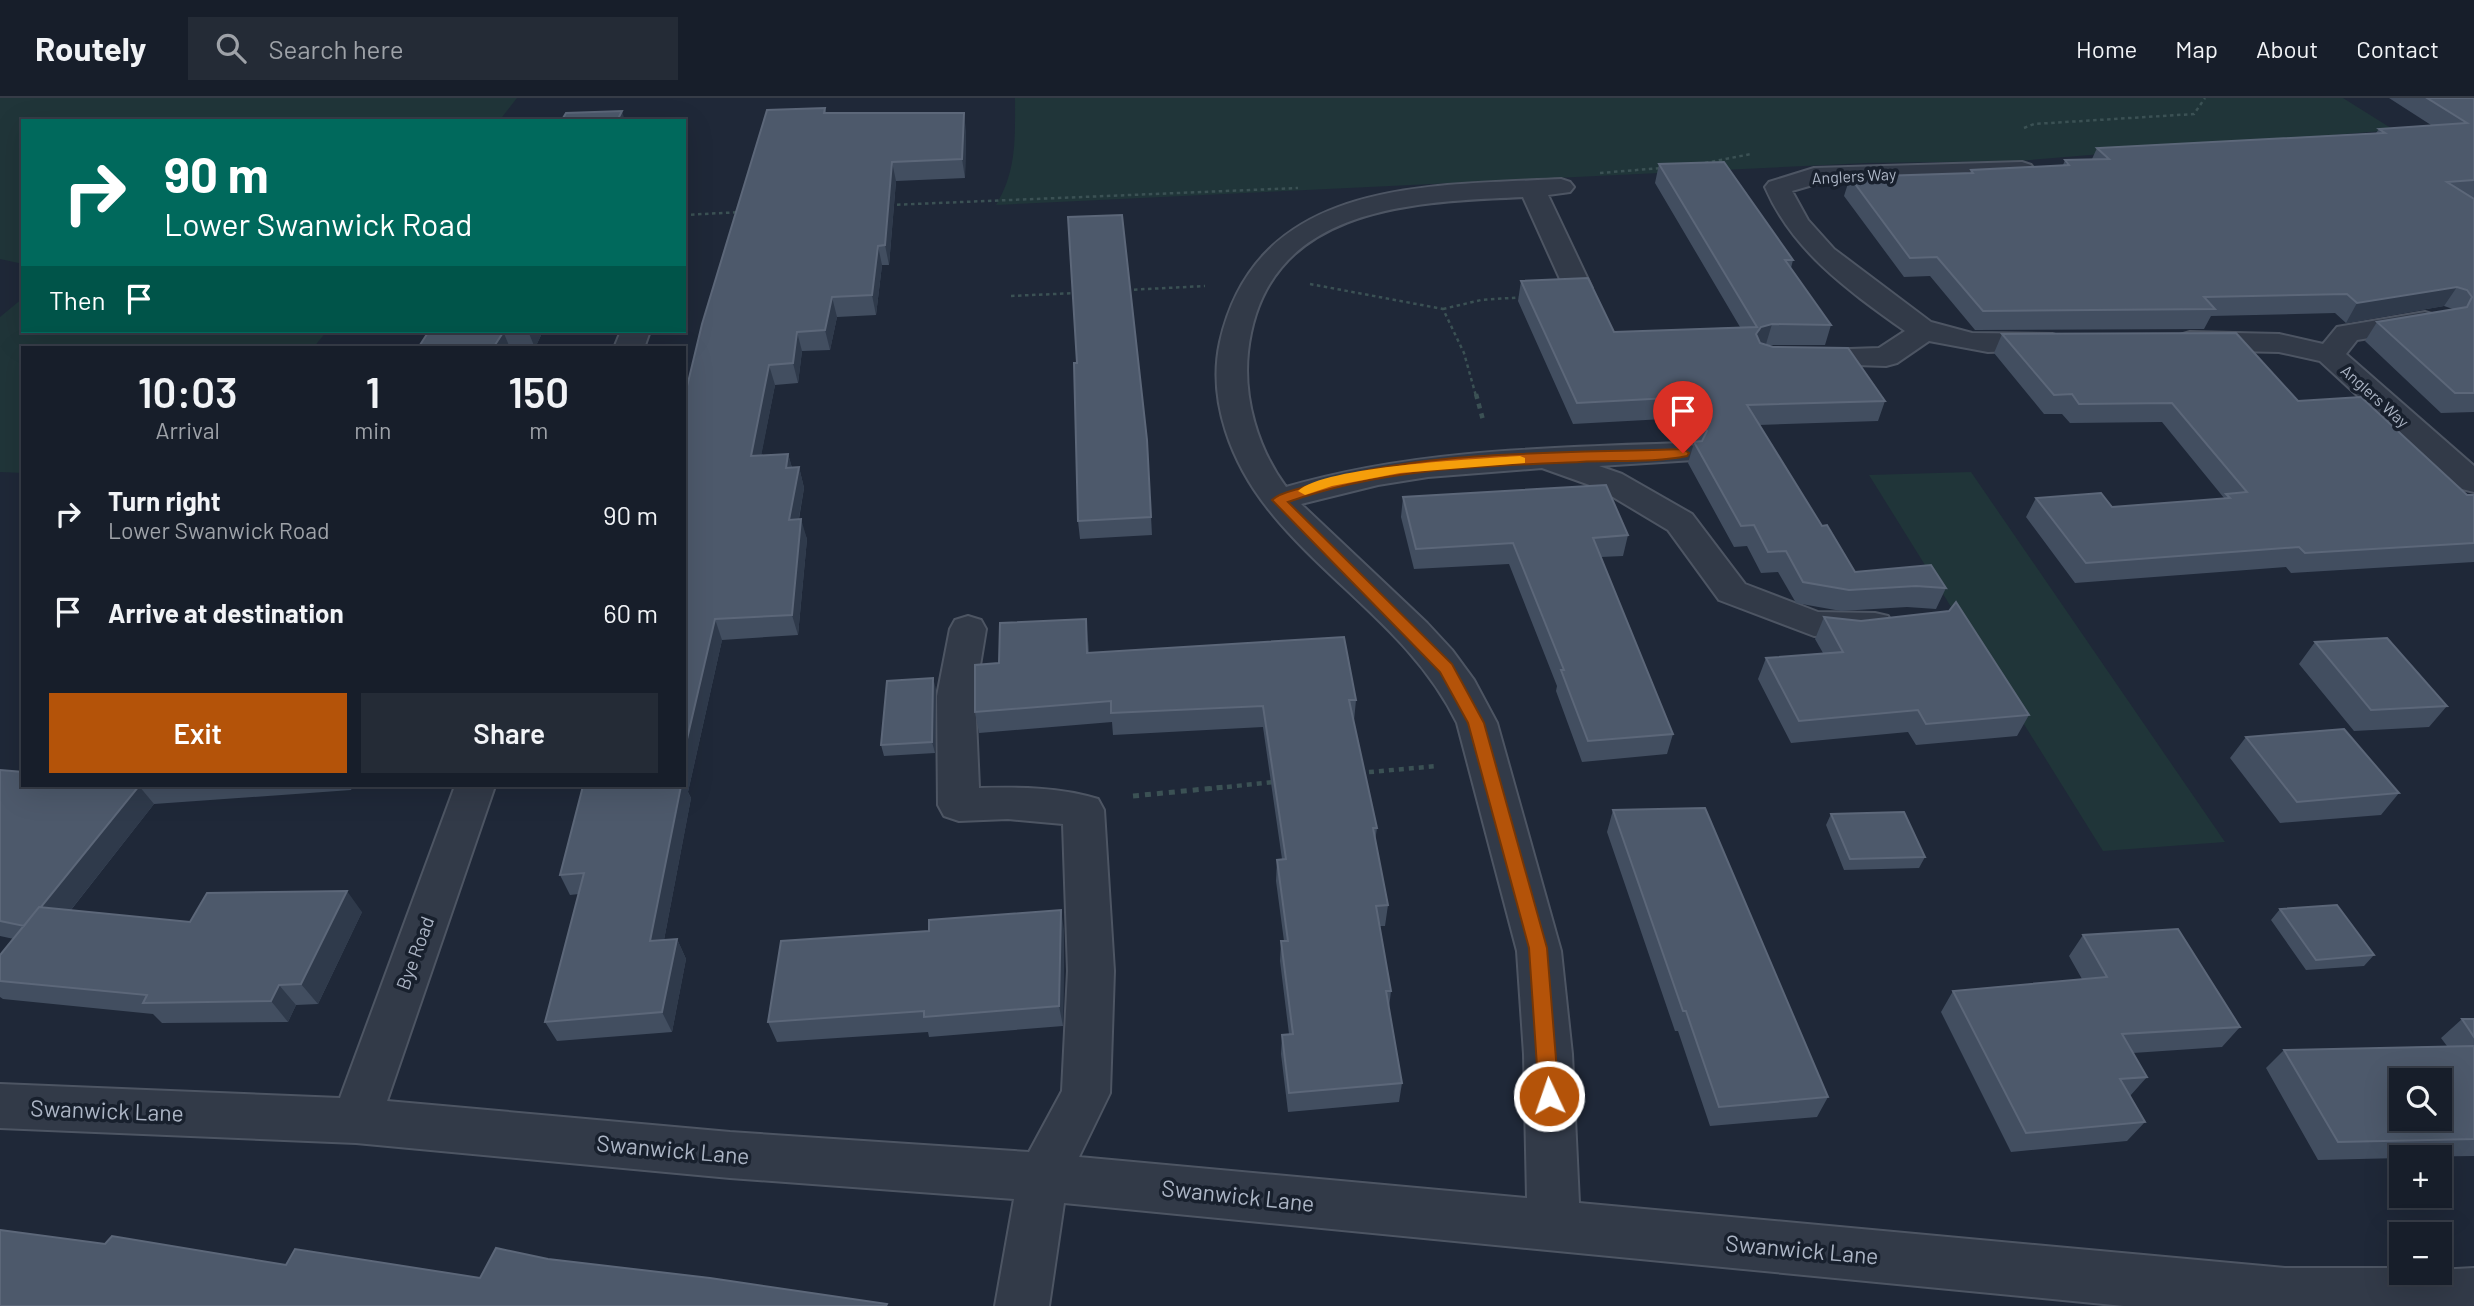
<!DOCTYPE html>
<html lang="en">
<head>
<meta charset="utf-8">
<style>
  body { margin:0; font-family:Barlow,sans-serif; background:#242b36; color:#f1f3f6; height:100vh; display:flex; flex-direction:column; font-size:26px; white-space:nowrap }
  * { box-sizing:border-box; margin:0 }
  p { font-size:23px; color:#9ea2a8 }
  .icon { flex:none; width:38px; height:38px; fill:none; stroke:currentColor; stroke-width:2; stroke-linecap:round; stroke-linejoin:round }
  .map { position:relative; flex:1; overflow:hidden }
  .side { position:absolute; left:21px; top:248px; width:665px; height:441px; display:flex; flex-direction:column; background:#171e2a; border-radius:0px; box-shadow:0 7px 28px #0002,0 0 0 2px #363c47 }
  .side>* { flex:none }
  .hud { position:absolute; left:21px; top:21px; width:665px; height:214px; border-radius:0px; box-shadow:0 7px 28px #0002,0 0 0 2px #363c47; background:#00695c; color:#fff; overflow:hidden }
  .controls { position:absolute; left:2389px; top:970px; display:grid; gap:14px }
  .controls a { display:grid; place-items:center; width:63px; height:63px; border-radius:0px; background:#171e2a; box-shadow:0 7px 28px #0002,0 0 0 2px #363c47; font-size:35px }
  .pin { position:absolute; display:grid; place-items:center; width:60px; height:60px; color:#fff; margin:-72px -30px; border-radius:50% 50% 50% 0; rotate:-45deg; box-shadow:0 0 7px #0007 }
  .pin .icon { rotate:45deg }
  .me { position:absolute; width:77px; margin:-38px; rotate:357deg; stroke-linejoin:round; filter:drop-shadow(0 0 5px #0008) }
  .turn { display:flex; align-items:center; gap:24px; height:147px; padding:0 28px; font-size:32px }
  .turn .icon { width:91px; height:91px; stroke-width:2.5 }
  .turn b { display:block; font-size:49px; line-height:60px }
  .then { display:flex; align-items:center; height:66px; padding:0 28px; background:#0003; gap:14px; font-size:26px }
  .eta { display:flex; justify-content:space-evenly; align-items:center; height:119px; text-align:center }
  .eta b { font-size:42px; font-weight:600; line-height:49px }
  .cta { display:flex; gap:14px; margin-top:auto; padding:14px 28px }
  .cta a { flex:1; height:80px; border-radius:0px; background:#b45309; color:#fff; font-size:28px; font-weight:600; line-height:80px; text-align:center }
  .cta a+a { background:#242b36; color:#f1f3f6 }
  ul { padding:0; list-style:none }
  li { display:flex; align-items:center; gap:21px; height:98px; padding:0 28px }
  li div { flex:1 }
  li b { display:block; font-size:26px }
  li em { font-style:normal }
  header { display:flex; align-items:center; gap:42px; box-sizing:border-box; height:98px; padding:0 35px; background:#171e2a; border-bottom:2px solid #363c47 }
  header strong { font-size:33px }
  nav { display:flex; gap:38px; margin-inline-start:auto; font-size:24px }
  .search { width:490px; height:63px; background:#242b36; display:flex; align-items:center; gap:18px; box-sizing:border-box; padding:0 24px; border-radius:0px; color:#9ea2a8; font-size:26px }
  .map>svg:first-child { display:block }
  .green { fill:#203539 }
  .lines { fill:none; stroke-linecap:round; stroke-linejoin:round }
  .minor-casing { stroke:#4d5563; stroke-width:4 }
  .path-far2 { stroke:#3b5154; stroke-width:2.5; stroke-dasharray:3.5 3.5; stroke-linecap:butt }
  .path-far1 { stroke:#3b5154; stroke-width:4.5; stroke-dasharray:5 5; stroke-linecap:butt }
  .path { stroke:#3b5154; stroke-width:5; stroke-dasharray:6 6; stroke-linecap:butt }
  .minor { fill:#323a48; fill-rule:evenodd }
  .wall { fill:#424e60 }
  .shaded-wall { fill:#2f3a4b }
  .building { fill:#4d596b; stroke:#5c6779; stroke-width:2; fill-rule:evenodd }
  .route { fill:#b45309; stroke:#753606; stroke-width:2 }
  .slow { fill:#f59e0b }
  .labels { text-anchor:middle; stroke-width:7; stroke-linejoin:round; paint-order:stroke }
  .far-street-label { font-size:16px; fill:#acb5c5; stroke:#18202d }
  .street-label { font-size:19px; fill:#acb5c5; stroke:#18202d }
  .near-street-label { font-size:23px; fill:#acb5c5; stroke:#18202d }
</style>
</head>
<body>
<header>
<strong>Routely</strong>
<div class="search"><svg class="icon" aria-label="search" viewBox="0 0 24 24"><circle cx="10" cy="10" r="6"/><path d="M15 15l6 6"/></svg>Search here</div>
<nav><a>Home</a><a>Map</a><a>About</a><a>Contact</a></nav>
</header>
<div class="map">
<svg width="2474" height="1208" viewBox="0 0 2474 1208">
  <rect width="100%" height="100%" fill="#1f2838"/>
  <path class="green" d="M0 0H517L499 23H23V166L0 161Z
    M1015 0H2343L2394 32 2018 63 1867 65 996 107C1017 73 1015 39 1015 0Z
    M23 200V233H327L313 250H23V375L0 374V219Z
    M1971 374 2225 744 2103 753 1869 377Z"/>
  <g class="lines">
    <defs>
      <path id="minor" d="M2022 64 2031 67 2035 72 2031 77 1816 86 1792 93 1808 122 1834 151 1931 224 1972 235 2052 236 2062 239 2067 245 2062 251 1988 254 1929 243 1897 265 1886 268 1792 265 1788 259 1792 253 1879 250 1905 233C1849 193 1793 154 1765 89L1769 84 1814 70Z
        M1561 81 1570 84 1574 89 1570 94 1548 97 1592 190 1588 196 1578 198 1568 196 1564 190 1523 99C1408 104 1264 109 1248 254 1243 301 1258 351 1286 389 1416 351 1549 350 1683 345L1694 348 1699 355 1694 362 1599 368 1622 376 1692 416 1745 486 1818 514 1875 515 1888 518 1893 527 1888 536 1875 539 1814 538 1719 502 1668 432 1598 390 1542 370 1428 379 1378 387 1301 406 1427 525 1452 552 1474 582 1497 625 1561 853 1572 956 1579 1105 2285 1170H2401V1174L2474 1170V1208H2124L1064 1105 1049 1208H995L1014 1101 730 1080 356 1045 0 1030V986L340 1000 455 688H495L387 1003 730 1034 1029 1054 1062 993 1068 873 1063 726 1008 721 959 723 944 718 938 707 937 598 950 531 955 522 968 518 981 522 986 531 975 598 979 690C1017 689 1061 689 1098 701L1104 712 1114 873 1110 995 1079 1059 1527 1100 1524 956 1517 853 1457 625C1414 536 1329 487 1269 412 1232 366 1207 303 1220 244 1257 80 1427 88 1561 81Z
        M2425 214 2435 217 2439 223 2435 229 2357 242 2346 256 2474 368V394L2462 391 2434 368 2320 263 2279 254 2190 252 2180 249 2175 243 2180 237 2190 234 2279 236 2323 246 2337 229Z
        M621 233H650L644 250H614Z"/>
    </defs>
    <use href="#minor" class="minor-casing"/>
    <path class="path-far2" d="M2024 30 2034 26 2194 16 2205 0
      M1705 65 1751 56
      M1600 75 1661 70
      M890 107 1298 90
      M684 117 742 114
      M1310 186 1443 211 1464 255 1476 298
      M1127 192 1205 188
      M1011 198 1076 195
      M1443 211 1481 202 1525 199"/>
    <path class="path-far1" d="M1476 296 1483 322
      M1359 675 1437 668
      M1207 691 1274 684"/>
    <path class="path" d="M1133 698 1225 689"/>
    <use href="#minor" class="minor"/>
  </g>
  <path class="wall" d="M2389 0H2474V100H2471L2474 101V314L2441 315 2365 243 2377 224 2453 211 2444 208 2346 225 2335 215 2211 218 2204 231 1975 232 1930 178 1904 179 1844 98 1850 79 1970 75 1971 72 2063 67 2065 62 2092 61 2097 50 2376 35 2379 31 2431 27Z
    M825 10 826 15 966 33 965 80 896 83 889 167H882L876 217 837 219 830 252 802 253 798 285 775 287 761 357 788 356 792 370 799 369 804 390 799 421 807 441 798 537 722 542 688 694 691 700 664 842 677 841 686 861 672 934 557 943 545 924 579 796 570 797 560 777 582 693 579 688H684V301Z
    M1659 66 1793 162 1791 170 1831 227 1825 247H1765L1885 303 1878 323 1759 327 1822 428 1855 474 1946 490 1936 511 1907 509 1841 513 1796 505 1778 474 1761 475 1747 448 1734 449 1688 365 1694 345 1676 343 1664 321 1573 326 1518 203 1521 183 1614 234 1740 229 1655 85Z
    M429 233H543L535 250H418Z
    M2002 236 2298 303 2467 397H2474V464L2291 475 2286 469 2075 485 2026 419 2036 400 2112 409 2223 401 2224 400 2162 324 2070 325 2062 316H2044L1994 255Z
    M1147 342 1152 437 1080 441 1078 423Z
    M1403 399 1628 437 1623 458 1601 459 1673 636 1667 656 1582 664 1556 593 1557 588 1509 466 1414 471 1401 419Z
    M1824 519 2029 617 2017 638 1916 647 1908 634 1791 645 1758 581 1766 560 1823 555 1815 541Z
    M1088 542 1089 555 1356 602 1354 623H1353L1377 730 1375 743 1388 807 1385 828H1379L1391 893 1389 910 1402 985 1399 1004 1288 1014 1281 956 1282 937 1289 936 1280 863 1281 843H1284L1276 783 1277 762 1282 761 1263 629 1113 637 1112 624 979 635 975 614 999 565Z
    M2315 544 2447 608 2429 629 2354 633 2299 566Z
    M936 591 935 655 884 658 881 647Z
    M2246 639 2399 695 2381 717 2280 725 2230 660Z
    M0 672 23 688H353L351 692 154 706 71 812 190 824 362 814 318 906 296 907 288 924 162 925 153 916 3 901 0 899V857L14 841 0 838Z
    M1613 712 1828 999 1817 1019 1710 1028 1678 933H1675L1607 734Z
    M1831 716 1925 759 1919 770 1844 772 1826 727Z
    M2280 811 2374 857 2364 868 2306 872 2271 822Z
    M1064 832 1063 928 929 939 928 934 777 944 768 924Z
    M2083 837 2240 929 2222 949 2133 955 2147 979 2130 998 2145 1024 2127 1043 2011 1054 1941 914 1953 893 2082 881 2069 858Z
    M2462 921H2474V1058L2401 1059V1060L2318 1062 2266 970 2284 952 2447 948 2441 940Z"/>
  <path class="shaded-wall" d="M622 13 625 23H617Z
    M964 15 966 33 965 80 962 61Z
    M892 64 896 83 889 167 885 147Z
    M878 148 882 167 876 217 872 197Z
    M2457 189 2444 208 2346 225 2357 205Z
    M832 199 837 219 830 252 825 232Z
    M1772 226 1766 246 1755 249 1756 236 1761 229Z
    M503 233 510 250H493Z
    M528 233H543L535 250Z
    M797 234 802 253 798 285 793 265Z
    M769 267 775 287 757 379 751 358Z
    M788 356 794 376 786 370Z
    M799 369 804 390 795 442 789 422Z
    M801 421 807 441 798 537 792 517Z
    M715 521 722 542 688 694 691 700 660 863 650 843 681 688H684V654Z
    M1086 521 1088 542 1089 576 1087 555Z
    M933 580 936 591 935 655 932 644Z
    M139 688 154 706 44 846 26 828Z
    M347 793 362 814 318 906 301 886Z
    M1061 812 1064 832 1063 928 1059 908Z
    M677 841 686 861 672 934 662 914Z
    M279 887 296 907 288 924 271 903Z"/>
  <path class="building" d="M2427 0H2474V82L2447 84 2474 101V295H2455L2377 224 2467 209 2472 199 2467 192 2457 189 2357 205 2347 196 2204 199 2215 211 1983 213 1937 159 1910 160 1850 79 1973 75 1971 72 2069 67 2065 62 2109 61 2097 50 2385 35 2379 31 2467 25Z
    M825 10 824 15H964L962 61 892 64 885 147 878 148 872 197 832 199 825 232 797 234 793 265 769 267 751 358 788 356 786 370 799 369 789 422 801 421 792 517 715 521 684 654V301L702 226 767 12Z
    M622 13 617 23H533L563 20 566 15Z
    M1724 64 1793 162H1785L1831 227 1772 226 1761 229 1756 236 1760 245 1773 249 1848 250 1885 303 1747 307 1822 428 1827 427 1855 474 1931 467 1946 490 1916 488 1849 492 1803 484 1786 453 1768 454 1754 427 1741 428 1694 344 1702 343 1707 333 1700 325 1682 322 1669 300 1577 305 1521 183 1588 180 1614 234 1757 229 1659 66Z
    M1122 117 1147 342 1151 419 1078 423 1074 265H1077L1068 119Z
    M429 233H504L493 250H418Z
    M2236 235 2298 303 2361 299 2467 397H2474V445L2305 455 2299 449 2086 465 2036 400 2101 395 2112 409 2230 400 2226 396 2247 394 2172 305 2079 306 2072 296 2054 297 2002 236Z
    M1606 387 1628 437 1593 440 1673 636 1588 643 1561 572H1564L1513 445 1416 451 1403 399Z
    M1956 504 2029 617 1926 626 1918 612 1799 623 1766 560 1843 554 1824 519 1861 523 1949 513Z
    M1086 521 1087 555 1344 539 1356 602H1349L1377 730H1373L1388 807 1376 808 1391 893H1386L1402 985 1289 995 1282 937 1293 936 1281 843H1288L1277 762 1286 761 1263 608 1111 615V603L975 614V567L999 565 1000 525Z
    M2387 540 2447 608 2371 612 2315 544Z
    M933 580 932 644 881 647 887 583Z
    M2344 631 2399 695 2297 704 2246 639Z
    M0 672 23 674V688H139L41 809H39L24 828 0 823Z
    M583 688H681L650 843 677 841 662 914 545 924 584 775 560 777Z
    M1705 710 1828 999 1719 1009 1686 913H1683L1613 712Z
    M1904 714 1925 759 1850 761 1831 716Z
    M347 793 301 886 279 887 271 903 143 905 147 897 0 883V857L39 809 190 824 207 795Z
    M2337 807 2374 857 2316 862 2280 811Z
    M1061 812 1059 908 924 919V913L768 924 781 843 929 833V822Z
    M2178 831 2240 929 2122 936 2147 979 2120 981 2145 1024 2026 1035 1953 893 2107 879 2083 837Z
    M2462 921H2474V939Z
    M2474 948V1041L2338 1044 2284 952ZM2401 982H2440V1020H2401Z
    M0 1132 105 1146 112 1138 286 1167 295 1151 480 1180 496 1150 548 1161 710 1180 887 1206 886 1208H0Z"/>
  <path class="route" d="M1683 351 1689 355 1687 358C1654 365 1614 362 1580 364 1481 368 1383 370 1288 404L1452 566 1484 625 1547 850 1559 998 1556 1005 1549 1007 1542 1005 1539 998 1529 850 1468 625 1440 574 1272 402C1279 395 1291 393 1301 390 1415 350 1562 356 1683 351Z"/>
  <path class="slow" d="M1520 358 1525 360V365L1400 375 1332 388 1305 397 1298 393C1324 368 1479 361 1520 358Z"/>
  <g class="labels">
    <g class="far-street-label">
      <text transform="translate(1854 78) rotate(-3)" y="6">Anglers Way</text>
      <text transform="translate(2375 298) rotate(42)" y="6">Anglers Way</text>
    </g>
    <g class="street-label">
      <text transform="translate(415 855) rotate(-70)" y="7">Bye Road</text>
    </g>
    <g class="near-street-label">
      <text transform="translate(107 1013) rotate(2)" y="8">Swanwick Lane</text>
      <text transform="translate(673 1052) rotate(5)" y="8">Swanwick Lane</text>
      <text transform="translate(1238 1098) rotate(6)" y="8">Swanwick Lane</text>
      <text transform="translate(1802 1152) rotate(5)" y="8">Swanwick Lane</text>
    </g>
  </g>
</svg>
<div class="controls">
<a><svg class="icon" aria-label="search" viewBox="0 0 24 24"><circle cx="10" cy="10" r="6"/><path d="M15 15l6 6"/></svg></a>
<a>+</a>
<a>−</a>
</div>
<div class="pin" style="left:1683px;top:355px;background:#d93025"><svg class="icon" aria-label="arrive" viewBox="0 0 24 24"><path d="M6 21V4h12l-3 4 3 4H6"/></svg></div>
<svg class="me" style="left:1549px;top:998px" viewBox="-20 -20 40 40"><circle r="17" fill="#b45309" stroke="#fff" stroke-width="3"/><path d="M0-11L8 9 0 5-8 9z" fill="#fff"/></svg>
<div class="hud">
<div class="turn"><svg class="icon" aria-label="right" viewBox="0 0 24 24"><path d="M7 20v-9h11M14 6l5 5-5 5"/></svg><div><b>90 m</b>Lower Swanwick Road</div></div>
<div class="then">Then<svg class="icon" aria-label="arrive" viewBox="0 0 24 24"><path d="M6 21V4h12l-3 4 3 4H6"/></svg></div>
</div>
<section class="side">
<div class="eta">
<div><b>10:03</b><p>Arrival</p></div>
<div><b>1</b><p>min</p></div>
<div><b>150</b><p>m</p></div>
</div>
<ul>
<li><svg class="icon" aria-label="right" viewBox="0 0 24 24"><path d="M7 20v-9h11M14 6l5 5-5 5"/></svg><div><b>Turn right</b><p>Lower Swanwick Road</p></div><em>90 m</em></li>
<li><svg class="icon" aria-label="arrive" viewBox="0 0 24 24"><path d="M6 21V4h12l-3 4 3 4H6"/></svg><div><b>Arrive at destination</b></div><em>60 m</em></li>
</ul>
<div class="cta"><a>Exit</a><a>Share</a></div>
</section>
</div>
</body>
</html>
